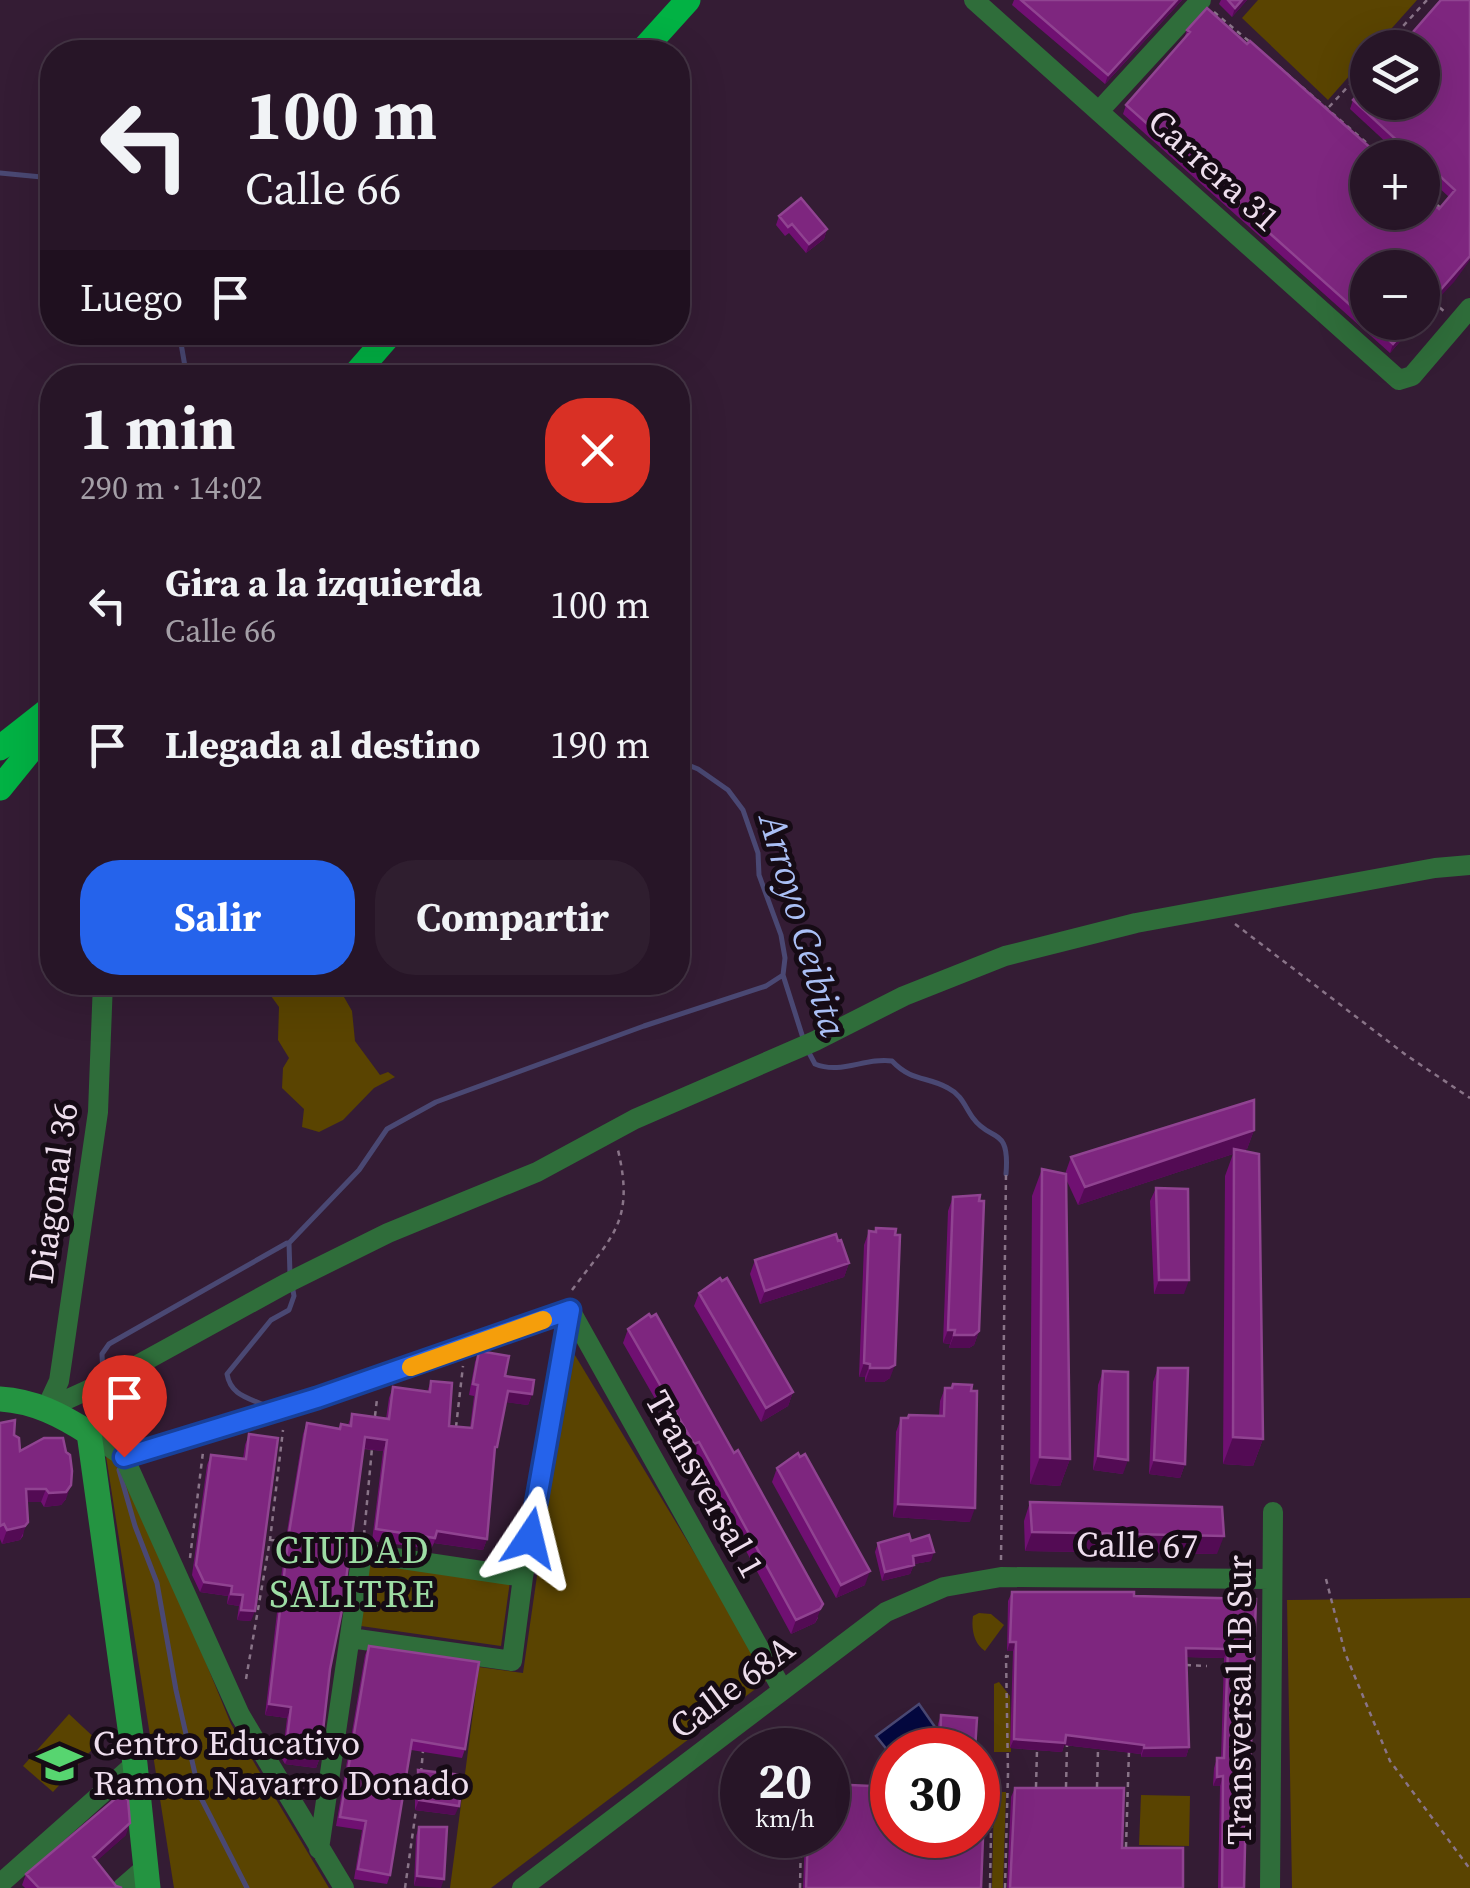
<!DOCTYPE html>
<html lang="es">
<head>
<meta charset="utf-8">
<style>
  body { margin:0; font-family:"Source Serif 4",serif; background:#2f1e2f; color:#f1f3f6; height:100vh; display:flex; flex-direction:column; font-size:38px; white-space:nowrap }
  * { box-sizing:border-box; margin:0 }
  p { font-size:32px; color:#a49fa7 }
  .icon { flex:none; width:55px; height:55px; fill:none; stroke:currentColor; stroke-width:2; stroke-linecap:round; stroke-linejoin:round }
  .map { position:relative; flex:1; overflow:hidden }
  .drawer { position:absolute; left:40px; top:365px; width:650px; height:630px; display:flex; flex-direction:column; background:#271527; border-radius:40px; box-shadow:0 10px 40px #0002,0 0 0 2px #433444 }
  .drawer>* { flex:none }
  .banner { position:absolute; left:40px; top:40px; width:650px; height:305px; border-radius:40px; box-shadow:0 10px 40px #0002,0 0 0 2px #433444; background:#271527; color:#f1f3f6; overflow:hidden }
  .controls { position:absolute; left:1350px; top:30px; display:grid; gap:20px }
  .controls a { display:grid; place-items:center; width:90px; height:90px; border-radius:50%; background:#271527; box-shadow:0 10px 40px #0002,0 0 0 2px #433444; font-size:50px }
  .speed { position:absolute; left:720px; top:1728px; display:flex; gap:20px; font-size:50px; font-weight:700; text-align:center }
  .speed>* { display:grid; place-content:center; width:130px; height:130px; border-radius:50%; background:#271527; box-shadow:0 10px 40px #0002,0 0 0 2px #433444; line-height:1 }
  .speed small { font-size:25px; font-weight:400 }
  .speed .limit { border:15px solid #d22; background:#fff; color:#111 }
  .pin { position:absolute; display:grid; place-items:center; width:85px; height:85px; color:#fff; margin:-102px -42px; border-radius:50% 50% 50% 0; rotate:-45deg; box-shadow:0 0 10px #0007 }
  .pin .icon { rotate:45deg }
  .me { position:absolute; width:110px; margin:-55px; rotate:10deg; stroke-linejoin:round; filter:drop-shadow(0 0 8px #0008) }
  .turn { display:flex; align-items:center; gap:35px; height:210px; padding:0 40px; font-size:45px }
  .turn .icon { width:130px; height:130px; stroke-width:2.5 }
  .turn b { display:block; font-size:70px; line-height:85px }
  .then { display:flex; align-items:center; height:95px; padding:0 40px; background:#0003; gap:20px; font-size:38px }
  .round { display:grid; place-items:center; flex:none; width:105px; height:105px; border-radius:40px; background:#2f1e2f }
  .headline { display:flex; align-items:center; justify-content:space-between; height:170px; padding:0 40px }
  h1 { font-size:60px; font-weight:700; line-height:75px }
  .primary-button { display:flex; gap:20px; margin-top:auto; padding:20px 40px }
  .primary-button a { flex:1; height:115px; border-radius:40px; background:#2563eb; color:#fff; font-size:40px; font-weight:700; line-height:115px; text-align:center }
  .primary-button a+a { background:#2f1e2f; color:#f1f3f6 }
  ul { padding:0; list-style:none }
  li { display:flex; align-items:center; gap:30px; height:140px; padding:0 40px }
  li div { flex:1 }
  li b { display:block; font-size:38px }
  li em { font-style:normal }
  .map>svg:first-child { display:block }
  .green { fill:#5a4401 }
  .water { fill:#04083f; stroke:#4a4873; stroke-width:2.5 }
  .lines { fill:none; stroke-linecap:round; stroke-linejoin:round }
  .stream { stroke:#4a4873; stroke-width:5 }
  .path { stroke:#897488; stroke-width:2.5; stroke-dasharray:5 5; stroke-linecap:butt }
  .street { stroke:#2f6d3a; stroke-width:20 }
  .secondary { stroke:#249441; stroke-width:25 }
  .primary { stroke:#02b244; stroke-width:25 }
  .wall { fill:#701072 }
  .shaded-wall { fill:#530b54 }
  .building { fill:#7e267f; stroke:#904391; stroke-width:2.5 }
  .route-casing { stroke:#184099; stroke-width:25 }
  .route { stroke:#2563eb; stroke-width:18 }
  .slow { stroke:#f59e0b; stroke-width:18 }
  .labels { text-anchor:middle; stroke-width:10; stroke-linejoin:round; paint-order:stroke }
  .street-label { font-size:35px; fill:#eedeed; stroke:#160b15 }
  .poi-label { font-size:35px; fill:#eedeed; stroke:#160b15; text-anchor:start }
  .water-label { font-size:38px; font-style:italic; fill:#aabff5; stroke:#160b15 }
  .neighbourhood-label { font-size:38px; letter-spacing:2.5px; fill:#9ddca4; stroke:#160b15 }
</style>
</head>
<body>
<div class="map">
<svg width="1470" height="1888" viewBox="0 0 1470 1888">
  <rect width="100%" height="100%" fill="#341c34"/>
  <path class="green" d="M1258 0H1417L1375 47 1368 48 1367 56 1328 100 1242 18Z
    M322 982 336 983 352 1011 355 1041 380 1075 388 1072 395 1077 374 1088 343 1120 319 1132 302 1127 304 1109 282 1088 283 1068 289 1058 278 1040 279 1007 266 989V983Z
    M570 1347 770 1678 491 1888H450L479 1667 523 1673Z
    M106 1456 123 1460 231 1724 329 1888H174Z
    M368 1563 510 1581 501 1646 361 1626Z
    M1470 1598V1888H1292L1287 1600Z
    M979 1613 991 1614 1004 1625 985 1651C974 1644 971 1629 973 1616Z
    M999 1682 1010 1696 1011 1752H994V1684Z
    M69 1714 99 1742 53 1792 23 1766Z
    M994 1792H1006L1003 1888H992Z
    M1141 1795 1190 1796 1189 1846 1139 1845Z"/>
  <path class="water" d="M919 1704 935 1727 908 1750H892V1756L876 1736Z"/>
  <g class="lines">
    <path class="stream" d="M0 173 52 178
      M179 332 187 378
      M678 761 698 769 728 790 743 810 758 853 759 875 781 935 785 958 783 975 803 1038
      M807 1049 815 1064C841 1075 865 1057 892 1061 912 1082 927 1076 948 1088 962 1095 965 1107 973 1118 991 1143 1010 1125 1006 1174
      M290 1274 289 1243 359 1170 387 1129 436 1102 644 1026 766 986 783 975
      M103 1375 102 1354 109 1344 287 1243
      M105 1386 110 1408 111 1437
      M268 1407C251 1398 231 1397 227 1374L271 1320 289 1310 294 1296 292 1285
      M119 1470 135 1526 157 1583 176 1690 200 1796 247 1888"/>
    <path class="path" d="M1214 12 1250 42
      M1383 48 1427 0
      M1279 67 1384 158
      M1329 107 1368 65
      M1422 192 1443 210
      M1432 301 1445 312
      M1235 924 1406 1055 1470 1098
      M572 1290C612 1236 635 1222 618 1150
      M375 1416 377 1399
      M456 1427 463 1366
      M364 1535 372 1448
      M271 1540 288 1542
      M190 1558 203 1452
      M1001 1560 1006 1174
      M1326 1579 1345 1653 1390 1761 1470 1869
      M1186 1665 1207 1666
      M246 1679 270 1540 283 1430
      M421 1773 423 1751
      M1036 1787 1037 1750
      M1066 1787 1067 1745
      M1097 1787 1098 1750
      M1126 1847 1129 1750
      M405 1888 416 1810
      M800 1888 801 1835
      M990 1888 992 1773
      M1005 1888 1008 1773 1006 1656 1013 1657"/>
    <path class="street" d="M974 0 1399 380 1412 376 1470 308
      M1100 110 1201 0
      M570 1310 782 1689
      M46 1409 112 1379 285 1284 388 1233 537 1172 635 1119 815 1041 904 996 1005 956 1136 923 1435 868 1470 865
      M46 1409 59 1381 62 1361 98 1112 103 982
      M89 1433 124 1457 240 1715 344 1888
      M124 1457 286 1408 570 1310
      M350 1638 512 1661 523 1577 570 1310
      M319 1849 362 1553 523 1577
      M0 1884 135 1764
      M122 1888 145 1868
      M522 1888 886 1612 944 1587 1001 1577 1272 1579
      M1270 1888 1273 1512"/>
    <path class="secondary" d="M0 1399C34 1401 61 1415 89 1433L135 1764 148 1888"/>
    <path class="primary" d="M641 52 688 0
      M352 378 392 332
      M0 748 52 707
      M0 788 52 724"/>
  </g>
  <path class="wall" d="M1014 0H1182L1105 84 1012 5Z
    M1221 0H1247L1232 17 1219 4Z
    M1470 0 1454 282 1368 268V322H1417L1390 353 1123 114 1126 105 1184 39 1187 30 1439 209 1449 197 1424 174 1422 177V158H1403L1350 109 1353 100Z
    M779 216 827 229 824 239 806 253 789 233 785 236 776 225Z
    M1254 1130 1247 1149 1241 1151 1263 1439 1253 1466 1223 1464 1225 1176 1233 1154 1078 1205 1066 1179 1070 1459 1060 1486 1030 1484 1032 1196 1042 1169 1065 1174 1071 1157Z
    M1156 1188 1184 1294H1154L1150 1201Z
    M953 1197 979 1331 974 1345 969 1348H949L950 1344 943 1343 948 1211Z
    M876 1228 890 1378 884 1382H865V1377H859L864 1245 869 1231 875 1232Z
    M755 1260 849 1263 844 1277 760 1304 750 1274Z
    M699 1293 793 1392 788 1406 761 1422 694 1306Z
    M628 1329 818 1618 815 1623 791 1634 694 1455 689 1458 623 1343Z
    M479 1351 505 1376 532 1394 528 1405 506 1402 494 1456 487 1539 483 1550 434 1543 431 1549 372 1541 383 1451 363 1449 330 1669 320 1757 316 1768 285 1764 282 1759 287 1718 265 1715 285 1544 303 1434 307 1423 339 1428 341 1424 348 1425 352 1414 386 1419 389 1398 393 1387 427 1392 431 1381 449 1426 470 1428 474 1396 469 1395 475 1362Z
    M1158 1368 1185 1464 1180 1478 1149 1474 1153 1382Z
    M1103 1371 1123 1474 1093 1470 1098 1385Z
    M945 1388 971 1391 970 1522 893 1517 896 1432 901 1418 939 1416 940 1401Z
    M0 1423 14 1435 20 1451 66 1499 61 1505 44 1507 41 1502H27L23 1536 20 1540 2 1544 0 1539Z
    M249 1434 251 1621 237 1620 239 1606 227 1604 228 1596 200 1592 192 1575 207 1465 211 1455 243 1459 245 1445Z
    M777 1468 865 1585 836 1598 772 1482Z
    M1030 1502 1217 1554 1025 1551 1024 1521Z
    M911 1541 931 1561 914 1564 910 1574 882 1581 875 1552 878 1543Z
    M1012 1592 1256 1599 1246 1813 1244 1888H1218L1220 1786H1213L1214 1768 1217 1758H1221L1224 1658 1186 1657 1189 1747 1186 1757H1141V1754L1064 1745 1062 1752 1010 1748 1013 1651H1007L1008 1601Z
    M369 1646 465 1749 462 1758 411 1750 390 1875 387 1884 354 1879 362 1830 336 1826 365 1655Z
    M941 1715 975 1750H937L938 1724Z
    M418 1770 455 1815 415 1810V1779Z
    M1015 1788 1122 1848 1183 1888H1007L1011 1797Z
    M419 1827H447L414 1886 416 1836Z
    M126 1835 96 1861 116 1886 122 1888H25L22 1885 26 1874Z
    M805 1835H828L981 1888H803Z"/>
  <path class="shaded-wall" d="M1177 0H1182L1105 84 1108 75Z
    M1242 0H1247L1232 17 1235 8Z
    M827 229 824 239 806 253 809 244Z
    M1470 256V260L1454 282 1422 316V311Z
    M1412 322H1417L1390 353 1393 344Z
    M1254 1130 1247 1149 1234 1153V1149L1233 1154 1078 1205 1085 1187Z
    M849 1263 844 1277 760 1304 765 1291Z
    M1159 1280H1189L1184 1294H1154Z
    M948 1330H955L950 1344 943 1343Z
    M979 1331 974 1345 969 1348H949L954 1335Z
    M864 1363 870 1364 865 1377H859Z
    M895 1365 890 1378 884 1382H865L870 1368Z
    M508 1391 532 1394 528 1405 504 1402Z
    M793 1392 788 1406 761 1422 766 1408Z
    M365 1437 387 1440 383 1451 361 1448Z
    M1233 1437 1263 1439 1253 1466 1223 1464Z
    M699 1442 694 1455 689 1458 694 1444Z
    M1098 1456 1128 1460 1123 1474 1093 1470Z
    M1040 1457 1070 1459 1060 1486 1030 1484Z
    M1154 1460 1185 1464 1180 1478 1149 1474Z
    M71 1485 66 1499 61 1505 44 1507 49 1493Z
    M26 1489H46L41 1502H21Z
    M898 1504 975 1508 970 1522 893 1517Z
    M28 1522 20 1540 2 1544 7 1530Z
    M437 1531 487 1539 483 1550 434 1543Z
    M1032 1532 1224 1536 1217 1554 1025 1551Z
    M934 1552 931 1561 909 1565 913 1556Z
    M914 1565 910 1574 882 1581 885 1572Z
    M870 1571 865 1585 836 1598 841 1585Z
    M204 1582 232 1586 228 1596 200 1592Z
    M231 1594 243 1595 239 1606 227 1604Z
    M823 1604 815 1623 791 1634 796 1620Z
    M241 1610 255 1611 251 1621 237 1620Z
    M1010 1642H1016L1013 1651H1007Z
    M1186 1648 1228 1649 1224 1658 1183 1657Z
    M269 1704 291 1707 287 1718 265 1715Z
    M1066 1735 1144 1745 1141 1754 1064 1745 1062 1752 1010 1748 1014 1739Z
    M1189 1747 1186 1757H1141L1144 1748Z
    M290 1753 320 1757 316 1768 285 1764Z
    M1223 1776 1220 1786H1213L1217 1777Z
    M419 1800 459 1806 455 1815 415 1810Z
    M130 1823 126 1835 89 1868 93 1857Z
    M417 1876 444 1879 441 1888 414 1886Z"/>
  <path class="building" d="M1021 0H1177L1108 75Z
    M1228 0H1242L1235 8Z
    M1441 0H1470V256L1422 311V268H1368V321L1126 105 1190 32 1187 30 1207 8 1247 44 1250 41 1382 158H1368V212H1422V194L1439 209 1455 190 1428 165 1422 173V158H1416L1353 100 1368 84V102H1422V48H1399Z
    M801 198 827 229 809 244 792 224 788 227 779 216Z
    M1370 322H1412L1393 344Z
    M1254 1100V1130L1085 1187 1071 1157Z
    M1234 1149 1259 1154 1263 1439 1233 1437Z
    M1042 1169 1066 1174 1070 1459 1040 1457Z
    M1156 1188 1188 1189 1189 1280H1159Z
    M980 1195 979 1201H984L979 1331 974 1335H954L955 1330H948L953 1197Z
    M876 1228 896 1229 895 1235H900L895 1365 889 1368H870V1364L864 1363 869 1231 876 1232Z
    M836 1234 838 1241 841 1240 849 1263 765 1291 755 1260Z
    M720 1278 722 1281 727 1278 793 1392 766 1408 699 1293Z
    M649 1314 651 1317 656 1314 734 1453 738 1450 823 1604 820 1609 796 1620 699 1442 694 1444 628 1329Z
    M479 1351 509 1356 505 1376 534 1380 532 1394 508 1391 497 1447H495L487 1539 437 1531 435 1538 376 1529 387 1440 365 1437 342 1610 330 1669 320 1757 290 1753 286 1747 291 1707 269 1704 289 1533 307 1423 340 1429 341 1424 351 1426 352 1414 389 1419 393 1387 430 1392 431 1381 452 1383 449 1426 472 1428 478 1385 473 1384Z
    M1158 1368H1188L1185 1464 1154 1460Z
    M1103 1371 1128 1372V1460L1098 1456Z
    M953 1384 972 1385 971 1391H977L975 1508 898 1504 901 1418H908L909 1415 944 1416 945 1388H952Z
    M15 1420 14 1435 19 1438 20 1451 44 1438H63L66 1452 70 1455 72 1471 71 1485 66 1492 49 1493 46 1489H26L28 1522 25 1526 7 1530 4 1524 0 1526V1423Z
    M249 1434 278 1438 255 1611 241 1610 243 1595 231 1594 232 1586 204 1582 196 1565 211 1455 246 1459Z
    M798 1453 800 1457 805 1454 870 1571 841 1585 777 1468Z
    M1030 1502 1222 1507 1224 1536 1032 1532Z
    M909 1534 911 1541 929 1535 934 1552 913 1556 914 1565 885 1572 878 1543Z
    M1012 1592H1134V1596L1256 1599 1249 1804H1246L1244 1888H1222L1223 1776 1217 1777V1758H1224L1228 1649 1186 1648 1189 1747 1144 1748V1745L1066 1735 1065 1743 1014 1739 1016 1642H1010Z
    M369 1646 479 1662 465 1749 412 1740 390 1875 358 1869 366 1821 340 1817Z
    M941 1715 977 1718 975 1750H940Z
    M418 1770 463 1775 459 1806 419 1800Z
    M828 1784 892 1787V1835H978V1786L985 1787 981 1888H806L808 1835H828Z
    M1015 1788H1124L1122 1848H1183V1888H1010Z
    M122 1793 128 1800 130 1823 93 1857 116 1886 122 1888H39L26 1874Z
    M419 1827H447L444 1879 417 1876Z"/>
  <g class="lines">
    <defs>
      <path id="route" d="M124 1457 317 1398 570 1310 530 1538"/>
    </defs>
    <use href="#route" class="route-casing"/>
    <use href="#route" class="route"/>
    <path class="slow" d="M411 1367 543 1320"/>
  </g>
  <defs>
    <symbol id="school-bare" viewBox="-9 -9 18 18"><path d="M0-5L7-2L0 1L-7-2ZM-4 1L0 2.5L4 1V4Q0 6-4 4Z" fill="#57d570" stroke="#160b15" stroke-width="2.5" paint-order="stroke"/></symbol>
  </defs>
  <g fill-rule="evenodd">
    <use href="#school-bare" x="28" y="1732" width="63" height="63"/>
  </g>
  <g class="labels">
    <g class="street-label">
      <text transform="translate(1214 170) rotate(42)" y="12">Carrera 31</text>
      <text transform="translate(53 1193) rotate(-82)" y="12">Diagonal 36</text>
      <text transform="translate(705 1484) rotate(61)" y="12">Transversal 1</text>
      <text transform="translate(1137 1545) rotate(1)" y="12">Calle 67</text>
      <text transform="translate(732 1687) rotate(-37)" y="12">Calle 68A</text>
      <text transform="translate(1239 1700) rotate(-90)" y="12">Transversal 1B Sur</text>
    </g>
    <g class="poi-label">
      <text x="93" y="1755">Centro Educativo<tspan x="93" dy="40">Ramon Navarro Donado</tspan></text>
    </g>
    <g class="water-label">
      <text transform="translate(803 925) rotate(74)" y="13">Arroyo Ceibita</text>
    </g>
    <g class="neighbourhood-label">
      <text x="353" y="1563">CIUDAD<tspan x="353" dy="44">SALITRE</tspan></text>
    </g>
  </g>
</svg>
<div class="controls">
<a><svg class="icon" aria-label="layers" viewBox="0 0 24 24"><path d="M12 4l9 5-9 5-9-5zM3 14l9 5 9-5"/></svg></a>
<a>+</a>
<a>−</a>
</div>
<div class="speed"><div>20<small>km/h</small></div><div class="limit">30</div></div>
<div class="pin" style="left:124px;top:1457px;background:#d93025"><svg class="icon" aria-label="arrive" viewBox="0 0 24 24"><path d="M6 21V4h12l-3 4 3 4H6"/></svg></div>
<svg class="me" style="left:530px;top:1538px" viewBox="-20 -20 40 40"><path d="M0-17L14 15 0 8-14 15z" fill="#2563eb" stroke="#fff" stroke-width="4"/></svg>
<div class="banner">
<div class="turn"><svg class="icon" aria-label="left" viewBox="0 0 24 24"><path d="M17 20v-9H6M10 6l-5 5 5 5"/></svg><div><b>100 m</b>Calle 66</div></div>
<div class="then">Luego<svg class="icon" aria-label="arrive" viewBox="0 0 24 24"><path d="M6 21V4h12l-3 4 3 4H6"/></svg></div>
</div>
<section class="drawer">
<div class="headline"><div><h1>1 min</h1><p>290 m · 14:02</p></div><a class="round" style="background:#d93025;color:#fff"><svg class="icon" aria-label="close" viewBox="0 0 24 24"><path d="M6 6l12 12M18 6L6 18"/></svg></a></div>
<ul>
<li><svg class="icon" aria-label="left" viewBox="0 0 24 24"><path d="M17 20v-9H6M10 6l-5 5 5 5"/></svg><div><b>Gira a la izquierda</b><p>Calle 66</p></div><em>100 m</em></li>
<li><svg class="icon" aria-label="arrive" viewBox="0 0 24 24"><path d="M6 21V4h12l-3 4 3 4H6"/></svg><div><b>Llegada al destino</b></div><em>190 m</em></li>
</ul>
<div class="primary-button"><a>Salir</a><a>Compartir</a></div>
</section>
</div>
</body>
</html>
